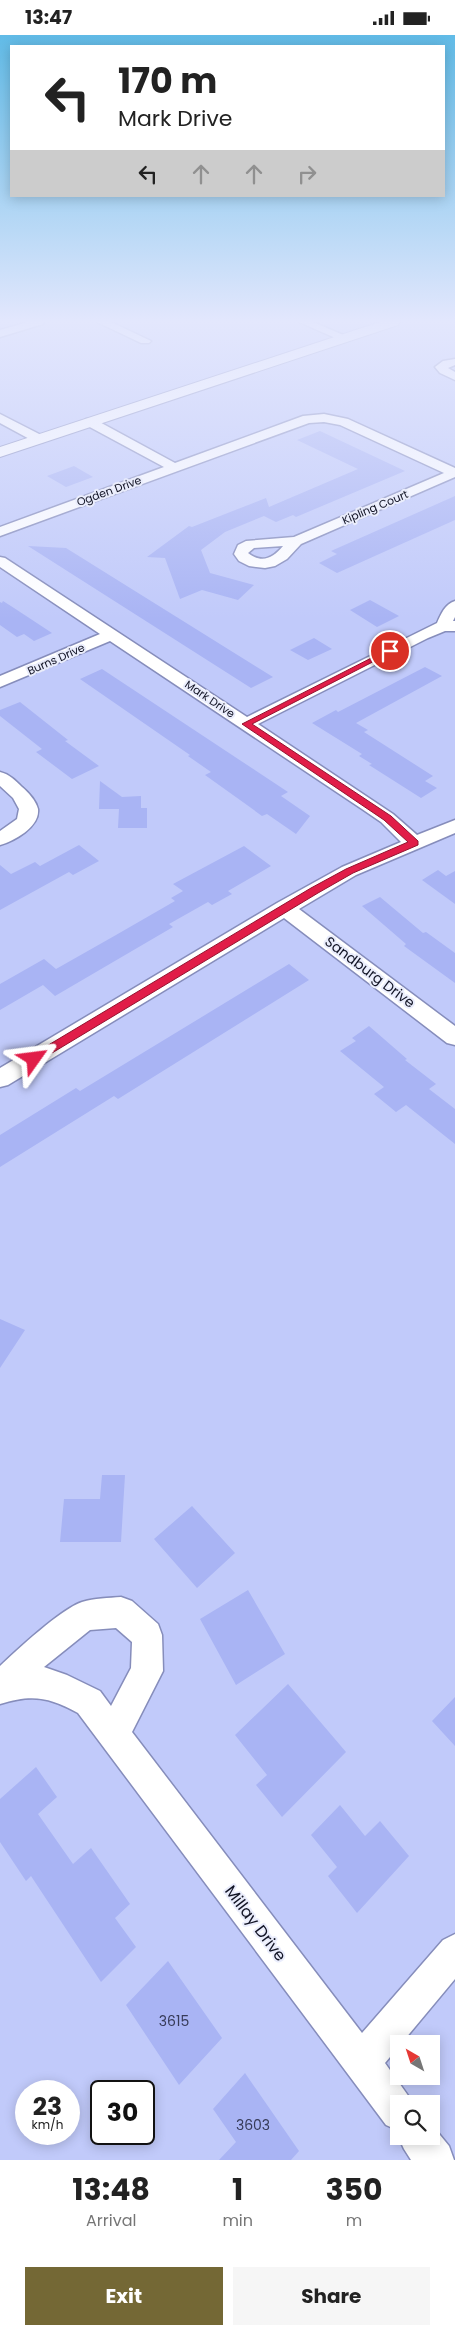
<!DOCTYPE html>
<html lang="en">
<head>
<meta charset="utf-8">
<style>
  body { margin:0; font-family:Poppins,sans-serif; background:#f6f6f6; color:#222; height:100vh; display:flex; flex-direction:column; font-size:19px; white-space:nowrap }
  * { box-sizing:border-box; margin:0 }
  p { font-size:16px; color:#767676 }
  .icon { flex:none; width:28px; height:28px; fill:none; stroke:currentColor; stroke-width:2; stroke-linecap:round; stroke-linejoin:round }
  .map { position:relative; height:2125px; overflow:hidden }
  .panel { display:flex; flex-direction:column; background:#fff; flex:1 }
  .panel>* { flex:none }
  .top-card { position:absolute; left:10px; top:10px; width:435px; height:152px; border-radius:0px; box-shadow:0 2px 12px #0003; background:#fff; color:#222; overflow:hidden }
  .needle { width:32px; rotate:321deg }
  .buttons { position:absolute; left:390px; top:2000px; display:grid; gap:10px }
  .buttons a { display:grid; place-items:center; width:50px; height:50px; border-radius:0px; background:#fff; box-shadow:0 2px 12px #0003; font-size:25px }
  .speed { position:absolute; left:15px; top:2045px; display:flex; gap:10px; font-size:25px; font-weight:700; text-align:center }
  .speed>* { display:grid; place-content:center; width:65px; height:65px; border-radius:50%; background:#fff; box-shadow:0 2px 12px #0003; line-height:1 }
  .speed small { font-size:12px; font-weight:400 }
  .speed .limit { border:2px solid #111; border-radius:8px; background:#fff; color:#111 }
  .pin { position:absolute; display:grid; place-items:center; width:42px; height:42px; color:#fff; margin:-21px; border:2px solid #fff; border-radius:50%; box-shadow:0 1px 5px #0007 }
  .me { position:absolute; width:55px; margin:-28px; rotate:59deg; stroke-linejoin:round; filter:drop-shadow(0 0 4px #0008) }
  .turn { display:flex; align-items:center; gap:18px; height:105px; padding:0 25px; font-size:22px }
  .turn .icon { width:65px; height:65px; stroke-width:2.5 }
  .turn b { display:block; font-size:35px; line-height:42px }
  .lanes { display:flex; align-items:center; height:48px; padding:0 25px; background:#0003; justify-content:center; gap:25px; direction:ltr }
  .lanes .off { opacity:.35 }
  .eta { display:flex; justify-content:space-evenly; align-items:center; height:85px; text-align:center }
  .eta b { font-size:30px; font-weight:700; line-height:35px }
  .primary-button { display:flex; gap:10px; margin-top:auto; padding:10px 25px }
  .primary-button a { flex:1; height:58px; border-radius:0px; background:#746835; color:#fff; font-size:20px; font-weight:700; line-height:58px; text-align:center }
  .primary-button a+a { background:#f6f6f6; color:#222 }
  .status { display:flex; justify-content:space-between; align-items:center; height:35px; padding:0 25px; background:#fff; direction:ltr }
  .status svg { height:14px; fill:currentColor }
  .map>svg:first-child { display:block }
  .building { fill:#a9b4f4 }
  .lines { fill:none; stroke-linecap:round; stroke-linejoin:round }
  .minor-casing { stroke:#868dbb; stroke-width:3 }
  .secondary-casing { stroke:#868dbb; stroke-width:2 }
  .minor { fill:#fff; fill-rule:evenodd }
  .secondary { fill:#fff; fill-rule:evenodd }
  .route { fill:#e11d48; stroke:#92132f }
  .labels { text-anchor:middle; stroke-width:4; stroke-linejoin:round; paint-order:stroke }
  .far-street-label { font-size:11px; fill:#111324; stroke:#eaedfc }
  .street-label { font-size:14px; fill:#111324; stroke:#eaedfc }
  .near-number-label { font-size:14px; fill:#373b58 }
  .near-street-label { font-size:16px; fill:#111324; stroke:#eaedfc }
</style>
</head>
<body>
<div class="status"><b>13:47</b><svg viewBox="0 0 49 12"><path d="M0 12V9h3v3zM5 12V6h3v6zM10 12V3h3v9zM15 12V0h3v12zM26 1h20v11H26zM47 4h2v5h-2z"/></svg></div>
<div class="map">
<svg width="455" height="2125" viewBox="0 0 455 2125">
  <rect width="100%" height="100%" fill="#c1cafa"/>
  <path class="building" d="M320 396 405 436 296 482 293 480 276 487 264 481 225 497 201 515 210 538 254 550 238 565 202 555 180 564 165 523 147 522 189 491 192 492 266 463 269 472 358 434 297 405Z
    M74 431 93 442 66 452 47 441Z
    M455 461V485L337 538 319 528 337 519 331 516Z
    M28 511 66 513 273 642 251 653Z
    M370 565 399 581 377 592 350 575Z
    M3 566 14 573 52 598 34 606 24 599 17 602 0 590V567L2 568Z
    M314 603 332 614 308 625 290 615Z
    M425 632 442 641 356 688 368 695 364 697 433 741 425 746 437 753 421 763 369 730 372 729 359 721 362 719 312 688 336 675 338 677Z
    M102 634 288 757 281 761 310 781 296 799 267 779 262 781 247 770 205 740 211 737 188 721 190 720 80 644Z
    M20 667 68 705 65 706 99 731 72 744 36 717 42 714 0 681V675Z
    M100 746 122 762 141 761V773H147V793H118L119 774H99Z
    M79 810 99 826 73 840 69 837 0 875V830L11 839 35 827 40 831Z
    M244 811 271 831 228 856 232 859 212 870 208 867 169 889 173 892 55 961 43 950 0 975V949L44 924 56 934 116 900 175 866 171 863 183 856 173 849Z
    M438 835 446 841 455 836V869L422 845Z
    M380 862 423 898 426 897 455 918V948L404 911 406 909 362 871Z
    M289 929 309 945 118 1064 114 1061 0 1132V1100L76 1053 80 1056Z
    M369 991 407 1024 405 1025 436 1049 429 1054 455 1074V1109L406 1070 396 1077 374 1059 384 1052 340 1016 356 1006 352 1003Z
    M0 1284 25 1295 0 1333Z
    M102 1440H125L121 1507H60L64 1464H100Z
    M192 1471 235 1518 197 1553 154 1504Z
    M248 1555 285 1619 236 1650 200 1584Z
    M288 1649 346 1717 282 1782 256 1750 267 1740 235 1700Z
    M455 1662V1711L432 1686Z
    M36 1732 57 1762 38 1779 73 1829 91 1813 130 1869 115 1883 136 1912 101 1947 31 1841 26 1846 0 1807V1764Z
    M340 1770 365 1801 380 1786 409 1821 357 1878 328 1841 337 1832 311 1800Z
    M168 1926 222 2003 179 2050 126 1970Z
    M245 2038 299 2116 291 2125H219L236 2107 213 2074Z"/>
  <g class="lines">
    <defs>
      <path id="minor" d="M28 287H44L43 289 0 302V295Z
        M97 287H111L151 306 149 308H141Z
        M299 287H313L350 303 344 306 340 305Z
        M455 324V330L448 333 455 337V345L440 338 435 332 443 326Z
        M0 379 43 401 45 404 43 407H35L0 388Z
        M324 379 348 384 455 433V442L301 509 287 524 275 531 265 533 249 531 239 526 234 519 238 510 246 506 294 502 444 438 340 390 324 387 309 388 0 501V492L164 432 86 390 84 387 86 384H94L175 428 303 381ZM283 511C273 523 262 529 248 518L254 513Z
        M0 522 5 523 247 682 437 588C441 579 445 569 455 566V582L453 586H455V596H445L428 603 258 689 393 779 417 800 455 785V798L356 840 299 874 455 991V1010L447 1008 284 883 8 1050 0 1052V1033L277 868 342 832 401 807 381 787 362 774 110 606 0 652V641L100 599 0 532Z
        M0 737C9 739 16 746 22 752 28 757 36 766 38 774 40 792 14 806 0 810V796L17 784 19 774 13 763 0 751Z
        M121 1562 132 1566 158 1589 162 1600 163 1636 132 1697 362 1998 443 1905 455 1899V1944L385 2028 414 2069H399V2096L386 2090 78 1678C49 1662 32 1659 0 1669V1631C17 1615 61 1574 82 1567 94 1563 109 1563 121 1562ZM116 1593 132 1607 131 1633 111 1671 100 1656 67 1640 44 1632 90 1595Z
        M431 2089 449 2111 454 2125H411L404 2114 398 2101 399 2099V2101H431Z"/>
      <path id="secondary" d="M380 287H400L398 290 0 422V412Z"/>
    </defs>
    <use href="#minor" class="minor-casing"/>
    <use href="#secondary" class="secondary-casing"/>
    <use href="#minor" class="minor"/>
    <use href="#secondary" class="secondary"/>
  </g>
  <linearGradient id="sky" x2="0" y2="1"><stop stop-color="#61bbe7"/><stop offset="0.49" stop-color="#e3e7fd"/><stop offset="1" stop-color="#e3e7fd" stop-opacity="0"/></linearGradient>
  <rect width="455" height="584" fill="url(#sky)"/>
  <path class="route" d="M387 615 394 616 252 689 391 781 418 806V810L353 838 318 858 37 1027H30V1021L311 853 346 834 408 807 384 785 242 689Z"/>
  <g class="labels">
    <g class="far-street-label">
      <text transform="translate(109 456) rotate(-20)" y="4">Ogden Drive</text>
      <text transform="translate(375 472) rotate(-23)" y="4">Kipling Court</text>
      <text transform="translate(56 624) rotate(-24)" y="4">Burns Drive</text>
      <text transform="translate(210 664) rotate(34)" y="4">Mark Drive</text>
    </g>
    <g class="street-label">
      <text transform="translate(370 937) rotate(37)" y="5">Sandburg Drive</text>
    </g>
    <g class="near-number-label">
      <text x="174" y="1991">3615</text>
      <text x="253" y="2095">3603</text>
    </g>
    <g class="near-street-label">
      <text transform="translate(256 1888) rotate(53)" y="6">Millay Drive</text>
    </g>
  </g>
</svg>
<div class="buttons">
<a><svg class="needle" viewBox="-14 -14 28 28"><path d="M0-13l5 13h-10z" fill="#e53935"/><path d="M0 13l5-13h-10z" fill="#767676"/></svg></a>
<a><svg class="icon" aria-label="search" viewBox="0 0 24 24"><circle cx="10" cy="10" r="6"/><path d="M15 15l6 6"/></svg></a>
</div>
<div class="speed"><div>23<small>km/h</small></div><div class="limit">30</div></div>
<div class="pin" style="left:390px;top:616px;background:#d93025"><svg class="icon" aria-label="arrive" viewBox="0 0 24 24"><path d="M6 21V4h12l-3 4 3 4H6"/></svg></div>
<svg class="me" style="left:34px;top:1024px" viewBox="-20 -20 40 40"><path d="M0-17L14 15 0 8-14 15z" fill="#e11d48" stroke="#fff" stroke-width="4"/></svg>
<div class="top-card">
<div class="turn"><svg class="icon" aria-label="left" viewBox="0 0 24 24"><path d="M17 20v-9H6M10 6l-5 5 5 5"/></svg><div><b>170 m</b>Mark Drive</div></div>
<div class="lanes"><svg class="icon" aria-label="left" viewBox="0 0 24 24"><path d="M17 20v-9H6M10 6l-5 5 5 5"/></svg><svg class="icon off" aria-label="ahead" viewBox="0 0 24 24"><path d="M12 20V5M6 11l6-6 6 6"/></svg><svg class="icon off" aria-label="ahead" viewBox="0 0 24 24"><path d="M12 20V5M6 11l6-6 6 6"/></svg><svg class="icon off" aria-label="right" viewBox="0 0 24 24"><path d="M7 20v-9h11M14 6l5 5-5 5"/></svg></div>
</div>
</div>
<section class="panel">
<div class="eta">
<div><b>13:48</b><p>Arrival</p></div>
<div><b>1</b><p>min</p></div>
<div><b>350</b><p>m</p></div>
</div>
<div class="primary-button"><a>Exit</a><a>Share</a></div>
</section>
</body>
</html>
